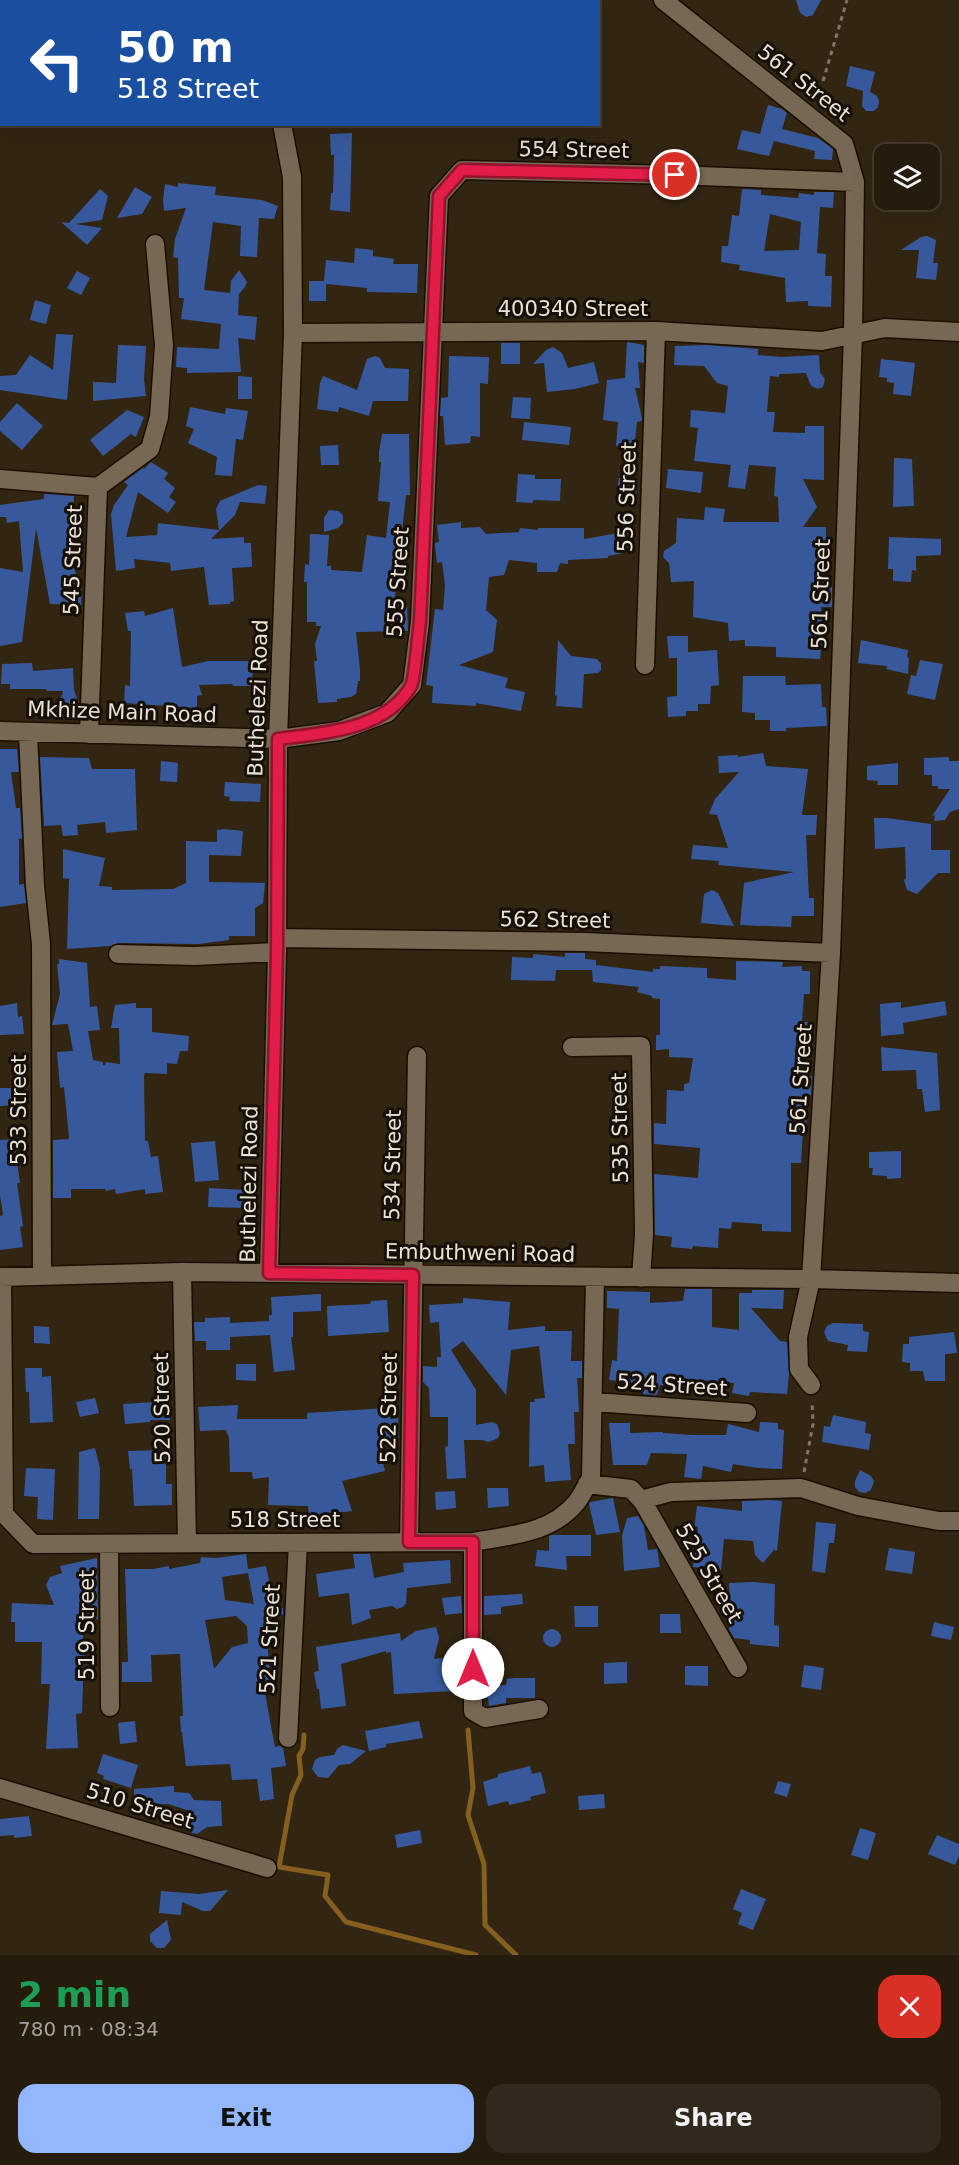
<!DOCTYPE html>
<html lang="en">
<head>
<meta charset="utf-8">
<style>
  body { margin:0; font-family:"DejaVu Sans",sans-serif; background:#32291c; color:#f1f3f6; height:100vh; display:flex; flex-direction:column; font-size:22px; white-space:nowrap }
  * { box-sizing:border-box; margin:0 }
  p { font-size:20px; color:#a4a19e }
  .icon { flex:none; width:33px; height:33px; fill:none; stroke:currentColor; stroke-width:2; stroke-linecap:round; stroke-linejoin:round }
  .map { position:relative; height:1955px; overflow:hidden }
  .drawer { display:flex; flex-direction:column; background:#261c0e; flex:1 }
  .drawer>* { flex:none }
  .guide { position:absolute; left:0px; top:0px; width:600px; height:126px; box-shadow:0 6px 24px #0002,0 0 0 2px #423a2e; background:#1a4fa0; color:#fff; overflow:hidden }
  .tools { position:absolute; left:874px; top:144px; display:grid; gap:12px }
  .tools a { display:grid; place-items:center; width:66px; height:66px; border-radius:12px; background:#261c0e; box-shadow:0 6px 24px #0002,0 0 0 2px #423a2e; font-size:30px }
  .pin { position:absolute; display:grid; place-items:center; width:51px; height:51px; color:#fff; margin:-26px; border:3px solid #fff; border-radius:50%; box-shadow:0 2px 6px #0007 }
  .me { position:absolute; width:66px; margin:-33px; rotate:0deg; stroke-linejoin:round; filter:drop-shadow(0 0 4px #0008) }
  .turn { display:flex; align-items:center; gap:21px; height:126px; padding:0 18px; font-size:27px }
  .turn .icon { width:78px; height:78px; stroke-width:2.5 }
  .turn b { display:block; font-size:42px; line-height:51px }
  .round { display:grid; place-items:center; flex:none; width:63px; height:63px; border-radius:18px; background:#32291c }
  .overview { display:flex; align-items:center; justify-content:space-between; height:102px; padding:0 18px }
  h1 { font-size:36px; font-weight:800; line-height:45px; color:#1e9e55 }
  .primary-button { display:flex; gap:12px; margin-top:auto; padding:12px 18px }
  .primary-button a { flex:1; height:69px; border-radius:18px; background:#92b7fd; color:#111; font-size:24px; font-weight:800; line-height:69px; text-align:center }
  .primary-button a+a { background:#32291c; color:#f1f3f6 }
  .map>svg:first-child { display:block }
  .lines { fill:none; stroke-linecap:round; stroke-linejoin:round }
  .stream { stroke:#845f1e; stroke-width:5 }
  .building { fill:#37599c; fill-rule:evenodd }
  .street-casing { stroke:#1a0e00; stroke-width:21 }
  .path { stroke:#807565; stroke-width:3; stroke-dasharray:4.5 4.5; stroke-linecap:butt }
  .street { stroke:#776853; stroke-width:18 }
  .route-casing { stroke:#92132f; stroke-width:15 }
  .route { stroke:#e11d48; stroke-width:10 }
  .labels { text-anchor:middle; stroke-width:6; stroke-linejoin:round; paint-order:stroke }
  .street-label { font-size:21px; fill:#eae2d6; stroke:#161008 }
</style>
</head>
<body>
<div class="map">
<svg width="959" height="1955" viewBox="0 0 959 1955">
  <rect width="100%" height="100%" fill="#322612"/>
  <g class="lines">
    <path class="stream" d="M468 1730 473 1788 468 1815 484 1864 485 1925 516 1955
      M304 1735 303 1749 299 1756 301 1775 292 1795 279 1867 328 1875 325 1896 346 1922 476 1955"/>
  </g>
  <path class="building" d="M796 0H821L813 15 806 17 800 13Z
    M850 66 875 72 870 92 877 96 879 102 878 107 874 111H866L862 106 863 91 846 86Z
    M768 105 782 109 787 113 782 129 818 138 833 149 832 160 814 159 815 151 774 141 769 156 737 149 742 130 760 134Z
    M352 133 350 212 330 210 331 193H333L334 155H331L330 134Z
    M178 183 216 187 215 195 262 200 278 206 274 219 259 218 257 257 240 256 241 226 213 222 204 290 230 293 231 281 239 270 247 282 245 287 239 294 238 315 257 317 255 340 238 338 241 372 187 373V368L176 367 177 347 219 349 221 324 181 319 184 298H179L178 258 173 257 175 239 186 208 164 211 163 200 165 184 178 187Z
    M135 187 152 197 142 214 117 218Z
    M100 189 108 196 102 220 75 224 102 228 87 245 61 222 69 223Z
    M742 189 761 190V195L798 198 799 193 814 195V192H834L833 208 820 207 817 253 826 254 825 276H832L831 307 808 306V301L786 302 785 278 739 270 740 265 721 262 722 246H728L732 215 739 216ZM770 214 801 222 799 250 764 251Z
    M927 236 936 240 933 263H938L936 280 916 278 919 250H901L921 237Z
    M355 248 373 250V256L394 259 393 264H418L417 293 367 292V288L326 284V301H309V281H324L326 260 354 263Z
    M77 271 90 278 81 295 67 288Z
    M35 300 51 305 46 324 30 320Z
    M56 334 73 335 67 400 0 390V376L16 375 30 355 53 370Z
    M627 342 644 345V363L638 362 640 388H635L642 418V421L637 422 634 448 616 446 618 422 603 420 607 380 625 378Z
    M501 343H520V364H501Z
    M118 345 146 346 144 379 146 396 93 401V382L116 383Z
    M706 345 758 349V355L781 357 819 355 820 372 825 379 823 387 818 389 811 386 806 373 779 374V377L770 376 767 412H775L773 432 805 433V426H824V480L803 479 817 507 803 527H826L827 587H832V607H821L823 648H821L820 659 776 657V647L745 646V640L729 641 728 623 693 617 694 581 671 582 669 563 663 557 664 551 676 543 677 518 704 520 705 507 725 509 723 522H779L778 497 774 496 776 467 749 465 745 489 728 487 731 465 694 461 698 428 690 427 691 410 725 413 728 386 717 383 704 366 674 365 675 346Z
    M553 347 562 353 568 368 594 362 599 383 575 389 547 392 544 363 533 364 546 350Z
    M375 356 380 358 385 368 409 369 408 401H373L369 416 339 407 338 412 317 409 320 383 323 376 357 390 367 359Z
    M449 356 489 357 488 384 480 383V437L471 436 470 443 445 445 443 416H440L441 398 448 397Z
    M881 359 915 363 911 396 893 394 894 383 887 382V378L879 377Z
    M238 376 252 377V399H238Z
    M513 397 531 398 530 419 511 418Z
    M17 403 43 426 22 450 0 431V422Z
    M190 407 225 414 226 408 248 411 243 440 236 439 232 476 215 475 217 457 188 443 194 429 186 426Z
    M127 410 144 417 136 437 131 434 103 456 90 440Z
    M524 422 571 427 569 445 522 440Z
    M382 434H409L410 495H406L394 606 407 605 408 631 356 632 360 670V681H358L356 694 351 697 337 699V702L318 703 314 661H317L315 644 321 626H316V622H307V582H304L305 564 309 565 310 534 329 535 327 566H331V570L362 572 367 535 386 538 390 502 378 501 381 462H379V452Z
    M338 445 339 465H321L320 446Z
    M894 458 912 459 914 506 893 507Z
    M151 462 168 473 164 479 175 488 169 497 176 502 168 513 138 492 126 537 157 535 158 523 219 530 216 509 220 501 258 485 267 486 265 504 240 502 235 515 211 539 244 537V543H251L252 567 232 568 234 601 230 602V604L209 605 204 567 171 571 170 563 134 559 135 568 116 571 111 514 114 505 128 485 124 482 144 467 143 470Z
    M668 469 703 472 701 493 666 488Z
    M518 474 535 475V479H561L560 501 533 500V503L516 502Z
    M619 478 638 480 635 501 616 498Z
    M44 494 74 496 73 513H77L78 531 71 532 75 571 82 592 81 605 50 604 36 528 22 642 0 646V568L23 572 19 521 7 523 6 517H0V505L44 499Z
    M329 510 339 511 343 516V523L338 528 324 532V518Z
    M461 522V528L480 527 486 534 519 532 520 528 538 530V528H584V539L630 531 634 551 608 556V558L568 560V564L560 563 557 572H537V563L509 560 504 575 489 577 486 610 497 620 493 652 459 665 508 678 505 688 525 692 521 711 476 703V706L432 703 433 686 426 685 435 609 443 610 445 586 442 562 437 563 435 546V543L439 542 437 525Z
    M889 537 941 539V555L916 556V571L912 570 911 582 893 581V569H888Z
    M173 608 182 667 208 661H253L252 686H233L232 684 199 685 202 695 197 696V708L124 703 125 685 130 686 131 631H128L125 613 144 611 145 616Z
    M667 636H688V652L717 650 719 685 711 686 710 704H698V711H686V716L668 717 667 697 677 696V658H669Z
    M558 640 571 656 597 659 601 664V670L598 673 584 674 582 708 556 706 557 695 555 696Z
    M861 640 908 650 907 657 909 658 908 674 886 669 887 666 858 663Z
    M920 660 943 664 935 700 907 694 911 675 916 676Z
    M32 663 33 671 73 668 74 690 79 704H67L61 698 63 691H47L46 689H10V684H1L2 664Z
    M743 676H785L786 685 821 684 822 707H826L827 726 786 728V731H770V720H755V713L742 712Z
    M0 749H17L19 772H11L16 808H20L22 838 17 840H19V885L24 884 26 903 0 907Z
    M763 753 766 766 808 769 802 815H817L816 835H806L809 898H814V916H792L791 927 740 925 744 883 794 872 718 865 719 861 691 859 693 845 728 848 717 815 709 814 715 799 739 772 719 773 718 756 738 755V757Z
    M40 757 89 758 92 769H135L137 830 106 833 105 822 77 825 78 835 63 836 61 825 44 826Z
    M949 757V761H959V809L950 812 945 820 934 821 935 815 932 816 950 789H938V786H932V775H924V758Z
    M161 761 178 763 177 782 160 781Z
    M898 763V785H877L878 781 867 780V766Z
    M225 782 261 784 260 802 229 801 230 797 224 796Z
    M874 818H887L931 824V850H950V873H938L917 894 907 890 904 880 906 878 905 847 875 849Z
    M224 829 243 831 241 856 209 855V882L265 883 263 903 255 908V936H229V940L199 944 118 943 110 946 67 949 69 879 63 878V849L105 858 99 886 112 887V890L173 889 186 883V841L217 842V830Z
    M712 890 718 893 734 926 701 923 704 894Z
    M565 953H585V959L596 960V965L653 972V969H660V966L707 968V978L736 980V961L783 962 782 967 802 966V971H810V994H804L802 1022H812L811 1040 796 1039 794 1075 812 1076 811 1095H805L807 1130H803L801 1163H791V1232L762 1231V1224L732 1222 731 1229 719 1228 718 1248 693 1246 692 1249 671 1247 672 1237 655 1235 654 1174 698 1178 700 1148 654 1144V1123L666 1124 667 1090 684 1091V1084L689 1083 693 1058 669 1057V1049L656 1050V1035H660V999L652 998V996L637 992 639 987 593 982 592 970H556L555 981 511 980 512 957 533 958V954L565 957Z
    M59 959 87 963 90 1007 97 1006 100 1030 88 1031 93 1060 103 1062V1065H105L106 1062 120 1064 119 1028H111L115 1005 136 1003V1008H152V1032L189 1036 188 1051H180L177 1064 167 1063V1074L145 1073 144 1076 145 1141H148L151 1157 158 1156 163 1192 145 1194V1189L116 1194 115 1189 106 1191 105 1189H71V1198H53V1140L69 1139V1137L64 1087 60 1088 57 1052 73 1051 68 1024 52 1025 60 994 57 964H59Z
    M945 1001 947 1015 903 1023 904 1034 881 1036 880 1004 901 1002V1008Z
    M17 1003 18 1017 22 1016 24 1034 0 1035V1006Z
    M881 1047 937 1053 940 1110 925 1112 922 1089H917L916 1070 882 1071Z
    M0 1088H14V1105L0 1106Z
    M14 1139 20 1183H17L23 1226 20 1227 23 1247 0 1250V1216L3 1215 0 1195V1140Z
    M215 1141 219 1180 195 1182 191 1143Z
    M901 1151V1178L887 1179V1176L872 1175 873 1168H869V1152Z
    M209 1188 246 1190 245 1208 208 1207Z
    M685 1289H712V1327L739 1330V1293H752V1290H784L783 1309 751 1308 780 1341 787 1342 789 1374 787 1394 750 1392 749 1396 732 1393 734 1383 689 1379 688 1387 660 1385 657 1395 643 1394V1384L609 1380 612 1360 617 1361 619 1309 607 1308V1291L650 1292V1303L683 1301Z
    M321 1294V1311L293 1312V1337H291L295 1370 274 1372 270 1335 230 1337V1350H206V1341H195L194 1322H205V1318L230 1317V1323L269 1321V1315H272L271 1297Z
    M463 1298 510 1302 508 1330 545 1326V1331H572L571 1361H582V1378H577L579 1412H574L575 1444H568L571 1480 545 1482 544 1465 529 1467 530 1402H535L534 1399 545 1398 539 1346 511 1350 506 1395 463 1341 451 1350 476 1390V1425L492 1422 497 1424 500 1433 498 1438 489 1442 482 1440H464L466 1478 447 1479 445 1447 448 1446V1417H430L429 1388 423 1382V1366L437 1367V1357H441L439 1322 430 1323 429 1305 463 1303Z
    M387 1300 389 1332 328 1336 327 1306 370 1304 371 1301Z
    M833 1323 863 1324V1331L869 1332 867 1352 847 1351 848 1345 828 1341 824 1332 827 1326Z
    M34 1326 49 1327 50 1344 34 1343Z
    M954 1332 957 1353 945 1354V1381H925L923 1371H910V1363L902 1362 903 1344H909V1337Z
    M236 1364H256V1381L236 1380Z
    M25 1368H42V1377L51 1376 53 1422 30 1423 29 1392H26Z
    M95 1398 99 1413 80 1417 76 1402Z
    M170 1401V1420H150V1422L125 1424 123 1404Z
    M238 1405 237 1419H307V1413L388 1408 390 1419 398 1418 399 1438 378 1442 385 1471 342 1481 352 1511 309 1516 308 1506 268 1505 269 1477 253 1479 252 1472H230L229 1438 226 1430 200 1431 198 1407Z
    M833 1415 866 1422 865 1433 871 1434 869 1450 822 1442 824 1426 830 1427Z
    M760 1422 778 1423V1429L784 1430 782 1469 758 1468 733 1464 731 1472 703 1466 701 1479 684 1477 687 1454 651 1453 647 1465H613L609 1423H630V1433L663 1432V1433L692 1435H726L728 1424 759 1432Z
    M95 1448 100 1468 99 1519H78L79 1452Z
    M166 1450V1484H172V1505L134 1506 132 1469H130L128 1451Z
    M26 1468 55 1469 53 1520 37 1519 38 1497 24 1496Z
    M860 1470 871 1476 874 1481 871 1490 865 1493 859 1492 855 1487V1481Z
    M487 1488H508L509 1506 488 1508Z
    M455 1491 456 1508 436 1510 435 1492Z
    M613 1498 620 1532 596 1535 589 1504 590 1502Z
    M770 1500 782 1501 777 1551 774 1550 763 1563 755 1555 753 1541 724 1539 721 1570 693 1567 698 1527 695 1526V1522L697 1506 742 1511V1501Z
    M638 1516 644 1526 648 1550 657 1549 660 1567 624 1571 622 1536 627 1518Z
    M816 1522 836 1524 834 1543H829L825 1573 812 1571Z
    M551 1535H591V1556H566L567 1570 535 1566 537 1550 549 1551V1536Z
    M889 1548 915 1552 912 1574 885 1570Z
    M246 1554 248 1569 266 1566 274 1606 283 1608V1614L266 1617 270 1682 263 1683 275 1747 280 1746 283 1748 286 1766 271 1768 274 1799 260 1801 257 1779 232 1780 230 1764 186 1766 182 1732H181L180 1716H183L180 1654 151 1655 152 1682H122V1662H128L125 1569H153L169 1566V1569L200 1563 201 1557 216 1558ZM248 1573 254 1604 225 1600 222 1577ZM236 1616 247 1626 248 1643 232 1647 214 1669 205 1620Z
    M353 1554H370L374 1578 404 1572 403 1563 450 1560 451 1583 407 1588 406 1603 403 1607 397 1609 392 1606 369 1610 371 1618 352 1625 349 1593 319 1597 316 1574 355 1568Z
    M97 1558 98 1619H82L84 1658 82 1713 76 1714 78 1748 46 1749 50 1684H41L42 1642H15V1622H11L12 1603 54 1605 46 1585 50 1577 62 1573 60 1566Z
    M752 1582 775 1584 774 1625 779 1626V1647L750 1644V1640L734 1638 729 1629 732 1606 730 1605 729 1583Z
    M522 1594 523 1604 501 1607V1614L484 1615V1596Z
    M461 1596 462 1613 445 1615 442 1598Z
    M574 1606H598V1627H575Z
    M660 1614H680L681 1633H660Z
    M934 1622 954 1627 951 1640 931 1636Z
    M436 1627 439 1638 434 1659 451 1657 460 1664V1672L453 1682 455 1691 394 1694 391 1652 386 1653V1651L341 1664 346 1706 321 1709 319 1689H317L314 1672 319 1671 316 1647 400 1633 401 1641 416 1631Z
    M543 1638a9 9 0 1 1 18 0a9 9 0 1 1-18 0Z
    M627 1662V1683L604 1684V1663Z
    M804 1665 824 1668 821 1690 801 1687Z
    M685 1666H708V1686L685 1685Z
    M514 1678H535V1698H506V1703L489 1706 488 1698H484V1686L506 1685 507 1679Z
    M135 1721 137 1742 120 1744 118 1723Z
    M419 1721 423 1738 386 1744V1747L369 1751 365 1731Z
    M343 1745 366 1751 350 1764 339 1765 328 1778 318 1777 312 1769 315 1760 320 1757 334 1755 337 1749Z
    M103 1754 138 1765 131 1788 103 1779 104 1776 97 1773Z
    M530 1766 532 1774 541 1772 546 1793 530 1797 531 1800 509 1805 508 1801 488 1806 483 1782 498 1777V1774Z
    M778 1781 791 1784 787 1797 774 1793Z
    M174 1786V1792L189 1793 194 1800 221 1801 222 1826 207 1827 197 1834 192 1833 187 1825 190 1811 168 1804 153 1805V1814H134V1789Z
    M604 1794 605 1808 579 1810 578 1796Z
    M29 1816 32 1836 14 1838V1835L0 1836V1819Z
    M860 1828 876 1833 868 1860 851 1855Z
    M420 1830 422 1843 397 1848 395 1835Z
    M937 1835 959 1844V1856L955 1865 928 1854Z
    M741 1889 766 1899 753 1930 738 1924 742 1913 733 1909Z
    M228 1890 210 1911H203L182 1902 181 1915 159 1913 161 1891 199 1894Z
    M167 1920 171 1940 164 1948H157L150 1941V1934Z"/>
  <g class="lines">
    <defs>
      <path id="street" d="M232 0 233 2
        M438 0 439 2
        M663 0 844 144 855 182 853 334 831 953 811 1279 798 1337 799 1369 811 1385
        M293 333 656 331 822 341 885 328 959 332
        M0 479 98 487
        M98 487 150 449 159 417 164 345 155 244
        M645 665 656 331
        M0 731 278 739 339 731 387 713 412 685 420 622 439 196 462 170 675 175 855 182
        M28 733 35 886 41 944 42 1276
        M89 734 98 487
        M277 938 585 942 831 953
        M118 954 195 956 277 952
        M572 1047 641 1046 644 1234 641 1278
        M182 1272 187 1543
        M269 1273 277 952 278 739 293 333 292 177 282 124
        M0 1277 182 1272 811 1279 959 1283
        M2 1277 4 1514 33 1544 473 1542C510 1535 550 1534 576 1503 582 1496 586 1486 591 1478L595 1277
        M594 1402 747 1413
        M587 1484 631 1489 643 1502 738 1668
        M641 1500 671 1492 801 1488 858 1506 939 1521H959
        M409 1542 417 1056
        M473 1542V1711L485 1718 539 1709
        M109 1544 110 1707
        M288 1738 298 1543
        M0 1788 267 1868"/>
    </defs>
    <use href="#street" class="street-casing"/>
    <path class="path" d="M823 81 847 0
      M804 1472 813 1424 812 1401"/>
    <use href="#street" class="street"/>
  </g>
  <g class="lines">
    <defs>
      <path id="route" d="M473 1669V1542H409L413 1275 269 1273 277 952 278 739C323 733 386 730 411 686 415 679 418 634 420 622L439 196 462 170 675 175"/>
    </defs>
    <use href="#route" class="route-casing"/>
    <use href="#route" class="route"/>
  </g>
  <g class="labels">
    <g class="street-label">
      <text transform="translate(804 83) rotate(38)" y="7">561 Street</text>
      <text transform="translate(574 150) rotate(1)" y="7">554 Street</text>
      <text x="573" y="316">400340 Street</text>
      <text transform="translate(627 497) rotate(-88)" y="7">556 Street</text>
      <text transform="translate(73 560) rotate(-88)" y="7">545 Street</text>
      <text transform="translate(398 582) rotate(-86)" y="7">555 Street</text>
      <text transform="translate(821 594) rotate(-88)" y="7">561 Street</text>
      <text transform="translate(258 698) rotate(-88)" y="7">Buthelezi Road</text>
      <text transform="translate(122 712) rotate(2)" y="7">Mkhize Main Road</text>
      <text transform="translate(555 920) rotate(1)" y="7">562 Street</text>
      <text transform="translate(801 1079) rotate(-86)" y="7">561 Street</text>
      <text transform="translate(19 1110) rotate(-90)" y="7">533 Street</text>
      <text transform="translate(620 1128) rotate(-91)" y="7">535 Street</text>
      <text transform="translate(393 1165) rotate(-89)" y="7">534 Street</text>
      <text transform="translate(249 1184) rotate(-89)" y="7">Buthelezi Road</text>
      <text transform="translate(480 1253) rotate(1)" y="7">Embuthweni Road</text>
      <text transform="translate(672 1385) rotate(4)" y="7">524 Street</text>
      <text transform="translate(162 1408) rotate(-91)" y="7">520 Street</text>
      <text transform="translate(389 1408) rotate(-89)" y="7">522 Street</text>
      <text x="285" y="1527">518 Street</text>
      <text transform="translate(709 1573) rotate(60)" y="7">525 Street</text>
      <text transform="translate(87 1625) rotate(-90)" y="7">519 Street</text>
      <text transform="translate(270 1639) rotate(-87)" y="7">521 Street</text>
      <text transform="translate(140 1806) rotate(17)" y="7">510 Street</text>
    </g>
  </g>
</svg>
<div class="tools">
<a><svg class="icon" aria-label="layers" viewBox="0 0 24 24"><path d="M12 4l9 5-9 5-9-5zM3 14l9 5 9-5"/></svg></a>
</div>
<div class="pin" style="left:675px;top:175px;background:#d93025"><svg class="icon" aria-label="arrive" viewBox="0 0 24 24"><path d="M6 21V4h12l-3 4 3 4H6"/></svg></div>
<svg class="me" style="left:473px;top:1669px" viewBox="-20 -20 40 40"><circle r="19" fill="#fff"/><path d="M0-13L10 11 0 6-10 11z" fill="#e11d48"/></svg>
<div class="guide">
<div class="turn"><svg class="icon" aria-label="left" viewBox="0 0 24 24"><path d="M17 20v-9H6M10 6l-5 5 5 5"/></svg><div><b>50 m</b>518 Street</div></div>
</div>
</div>
<section class="drawer">
<div class="overview"><div><h1>2 min</h1><p>780 m · 08:34</p></div><a class="round" style="background:#d93025;color:#fff"><svg class="icon" aria-label="close" viewBox="0 0 24 24"><path d="M6 6l12 12M18 6L6 18"/></svg></a></div>
<div class="primary-button"><a>Exit</a><a>Share</a></div>
</section>
</body>
</html>
